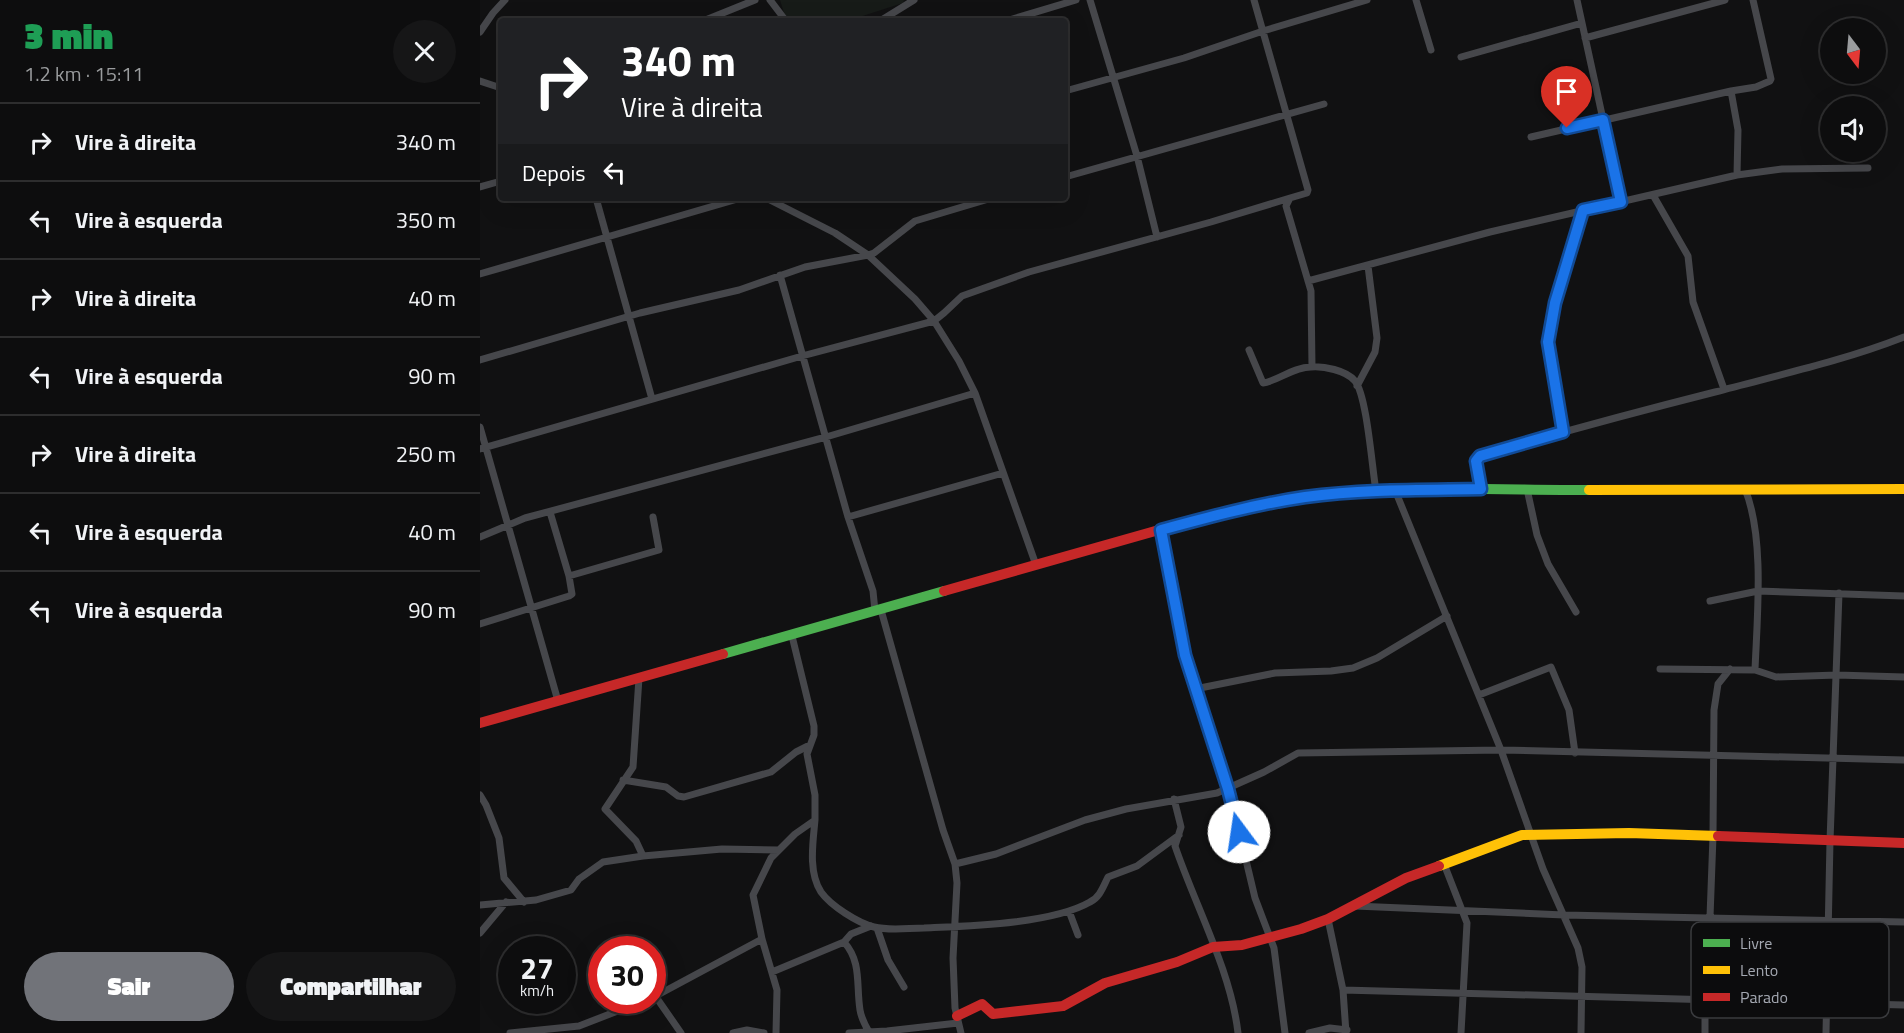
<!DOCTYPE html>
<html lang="pt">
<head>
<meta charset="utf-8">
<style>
  body { margin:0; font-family:"Titillium Web",sans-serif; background:#161617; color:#f1f3f6; height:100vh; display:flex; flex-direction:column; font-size:22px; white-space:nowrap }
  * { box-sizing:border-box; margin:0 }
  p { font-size:20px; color:#9a9c9e }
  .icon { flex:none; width:33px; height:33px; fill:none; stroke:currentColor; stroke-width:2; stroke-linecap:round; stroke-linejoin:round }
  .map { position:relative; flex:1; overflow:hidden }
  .sheet { display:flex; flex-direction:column; background:#0d0d0e; width:480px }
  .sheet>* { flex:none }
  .banner { position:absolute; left:18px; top:18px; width:570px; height:183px; border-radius:6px; box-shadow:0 6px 24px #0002,0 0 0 2px #2d2d2e; background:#202124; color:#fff; overflow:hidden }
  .needle { width:39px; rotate:164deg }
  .tools { position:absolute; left:1340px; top:18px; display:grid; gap:12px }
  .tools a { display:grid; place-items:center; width:66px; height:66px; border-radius:50%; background:#0d0d0e; box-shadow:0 6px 24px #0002,0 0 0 2px #2d2d2e; font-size:30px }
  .speed { position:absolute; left:18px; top:936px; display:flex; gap:12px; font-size:30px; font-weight:700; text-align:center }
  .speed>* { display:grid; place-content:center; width:78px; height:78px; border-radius:50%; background:#0d0d0e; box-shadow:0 6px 24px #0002,0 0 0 2px #2d2d2e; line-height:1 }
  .speed small { font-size:15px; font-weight:400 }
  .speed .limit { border:9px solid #d22; background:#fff; color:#111 }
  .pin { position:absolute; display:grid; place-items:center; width:51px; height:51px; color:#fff; margin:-62px -26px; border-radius:50% 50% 50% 0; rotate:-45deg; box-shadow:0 0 6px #0007 }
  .pin .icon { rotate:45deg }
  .me { position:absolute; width:66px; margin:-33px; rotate:346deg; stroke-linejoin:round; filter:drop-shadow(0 0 4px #0008) }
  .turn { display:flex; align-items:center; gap:21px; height:126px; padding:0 24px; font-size:27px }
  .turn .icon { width:78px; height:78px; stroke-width:2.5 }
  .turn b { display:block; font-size:42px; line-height:51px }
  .then { display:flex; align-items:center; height:57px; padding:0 24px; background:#0003; gap:12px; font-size:22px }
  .round { display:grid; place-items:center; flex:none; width:63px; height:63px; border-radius:32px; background:#161617 }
  .head { display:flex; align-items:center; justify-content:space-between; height:102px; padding:0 24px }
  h1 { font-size:36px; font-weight:800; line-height:45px; color:#1e9e55 }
  .cta { display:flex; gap:12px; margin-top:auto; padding:12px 24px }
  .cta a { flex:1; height:69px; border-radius:36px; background:#717379; color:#fff; font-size:24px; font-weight:800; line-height:69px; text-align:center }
  .cta a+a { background:#161617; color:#f1f3f6 }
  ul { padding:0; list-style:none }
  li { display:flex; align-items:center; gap:18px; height:78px; padding:0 24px; border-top:2px solid #2d2d2e }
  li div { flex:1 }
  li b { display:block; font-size:22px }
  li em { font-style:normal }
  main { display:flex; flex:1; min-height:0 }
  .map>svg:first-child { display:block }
  .pitch { fill:#171b18 }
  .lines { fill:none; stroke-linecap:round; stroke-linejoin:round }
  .street { stroke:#46474b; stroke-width:7 }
  .fast { stroke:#4caf50; stroke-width:10 }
  .slow { stroke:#ffc107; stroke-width:10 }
  .jam { stroke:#c62828; stroke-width:10 }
  .route-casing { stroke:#114b97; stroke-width:15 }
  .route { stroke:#1a73e8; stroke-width:10 }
  .key { fill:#0c0c0d; stroke:#3a3b3e; stroke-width:1.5 }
  .key-label { font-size:16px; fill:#a4a8b1 }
</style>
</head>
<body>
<main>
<section class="sheet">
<div class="head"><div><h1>3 min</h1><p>1.2 km · 15:11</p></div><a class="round"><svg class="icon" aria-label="close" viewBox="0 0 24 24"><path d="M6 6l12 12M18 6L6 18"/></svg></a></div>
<ul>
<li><svg class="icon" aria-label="right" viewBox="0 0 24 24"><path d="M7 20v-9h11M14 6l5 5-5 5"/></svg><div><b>Vire à direita</b></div><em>340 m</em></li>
<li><svg class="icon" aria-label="left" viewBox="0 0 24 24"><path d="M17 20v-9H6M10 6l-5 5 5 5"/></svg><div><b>Vire à esquerda</b></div><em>350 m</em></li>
<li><svg class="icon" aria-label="right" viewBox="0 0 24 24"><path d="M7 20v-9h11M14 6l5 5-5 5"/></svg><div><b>Vire à direita</b></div><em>40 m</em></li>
<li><svg class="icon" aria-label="left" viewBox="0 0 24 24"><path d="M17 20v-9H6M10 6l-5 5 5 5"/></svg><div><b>Vire à esquerda</b></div><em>90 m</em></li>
<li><svg class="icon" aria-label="right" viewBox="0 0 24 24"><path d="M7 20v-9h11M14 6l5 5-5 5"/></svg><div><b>Vire à direita</b></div><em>250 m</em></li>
<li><svg class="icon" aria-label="left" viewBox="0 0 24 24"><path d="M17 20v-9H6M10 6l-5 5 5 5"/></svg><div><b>Vire à esquerda</b></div><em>40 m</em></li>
<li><svg class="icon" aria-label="left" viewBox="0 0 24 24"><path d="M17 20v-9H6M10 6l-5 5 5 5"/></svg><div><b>Vire à esquerda</b></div><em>90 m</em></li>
</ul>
<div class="cta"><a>Sair</a><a>Compartilhar</a></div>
</section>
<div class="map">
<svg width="1424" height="1033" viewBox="0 0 1424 1033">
  <rect width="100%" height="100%" fill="#111112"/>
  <path class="pitch" d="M300 0H424L423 3 367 21H315L305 16Z"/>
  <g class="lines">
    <path class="street" d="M290 0 306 21
      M610 0 657 156 677 237
      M774 0 828 190 827 193 810 198 806 206 831 291 832 367
      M936 0 951 50
      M1097 0 1141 202
      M223 21 275 0
      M400 21 434 0
      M526 21 596 0
      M0 32 13 13 25 0
      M1105 38 1245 0
      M981 57 1102 23
      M0 81 21 88
      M585 91 704 58 783 31 887 0
      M1251 91 1258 130 1257 175
      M1051 137 1251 91 1276 87 1290 81 1291 79 1273 0
      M585 177 844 104
      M0 187 21 181
      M1173 195 1208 256 1213 302 1244 389
      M116 198 172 399
      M286 198 355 233 388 255 435 299 454 321 479 361 495 393 556 565
      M0 274 261 198
      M300 275 368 517 523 473
      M828 281 1010 232 1257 175 1302 169 1388 168
      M769 350 783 383C798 381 813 367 831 367 843 366 866 370 875 381 887 396 892 468 896 491
      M0 360 160 313 259 290 325 267 388 255 394 253 435 221 512 198
      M877 386 895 352 897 338 888 266
      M0 427 78 701
      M1083 432 1068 342 1075 303 1103 211
      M0 449 322 356 454 321 464 313 482 296 549 272 731 222 810 198
      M1001 489 996 461 1000 456C1078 433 1156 412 1235 392 1298 375 1363 361 1424 337
      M1047 489 1057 535 1068 564 1096 612
      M1265 489C1285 538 1277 618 1275 670
      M915 490 1021 750 1063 869 1098 948 1102 967 1101 1033
      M368 517 393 591 395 611
      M681 529 705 655 749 789 775 898 794 948 805 1033
      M0 537 45 518 346 437 495 393
      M89 576 179 550 173 517
      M1230 601 1278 591 1424 596
      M401 610 463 830 475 864 477 883 473 958 475 1008 481 1033
      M0 624 89 596 92 594 89 576 70 512
      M1180 669 1275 670 1296 677 1357 675 1424 677
      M159 678 153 767 125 809 156 841 163 856
      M715 689 795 673 851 671 873 668 897 658 967 616
      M999 695 1071 667 1089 710 1095 753
      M143 780 186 787 198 796 204 797 291 772 316 752 330 745
      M0 795 6 805 19 838 24 878 44 902
      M694 799 701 827 695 846C715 905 751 971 758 1033
      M335 820C333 842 328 872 341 892 351 906 378 923 394 927 410 931 428 928 444 928 488 926 572 924 610 902 620 897 623 887 628 877L657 866 699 835
      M475 864 516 854 605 820 646 809 737 793 784 772 818 753 1021 750 1424 760
      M964 864 987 923 981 1033
      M0 905 56 900 91 890 99 879 123 862 163 856 242 849 299 850
      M875 906 1084 915 1424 922
      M589 911 598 935
      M848 919 863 990 866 1033
      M397 928 408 960 424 987
      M0 933 26 902
      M364 942C382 962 376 985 380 1010 381 1017 385 1025 389 1032
      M292 972 364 942 371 934 391 926
      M863 990 1424 1005
      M176 997 201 1033
      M172 998 282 939
      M30 1033 99 1026 166 1000
      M253 1033 267 1030 284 1033
      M296 1033 297 990 282 939 273 895 291 858 315 834 335 820V795L327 754 334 735V726L312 636
      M369 1033 407 1031 478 1023
      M829 1033 850 1028 867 1030
      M1225 1033V999L1230 917 1233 836 1234 710 1238 684 1250 669
      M1346 1033 1350 841 1359 593"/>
    <path class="fast" d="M707 522C751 511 795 500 840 495 929 485 1020 490 1109 490
      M243 654 464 591"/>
    <path class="slow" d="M1109 490 1424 489
      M959 866 1042 835 1149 833 1238 836"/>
    <path class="jam" d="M464 591 707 522
      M0 723 243 654
      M1238 836 1424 843
      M477 1016 502 1004 513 1014 583 1006 625 983 697 962 733 947 762 945 821 929 848 919 926 878 959 866"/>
  </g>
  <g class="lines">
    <defs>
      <path id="route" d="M759 832 748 789 705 655 681 530C729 517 777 504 825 497 884 489 942 490 1001 489L996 461 1000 456 1083 432 1068 342 1075 303 1103 210 1141 202 1123 120 1087 128"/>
    </defs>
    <use href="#route" class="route-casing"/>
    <use href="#route" class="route"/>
  </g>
  <rect x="1211" y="922" width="198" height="96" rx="9" class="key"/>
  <rect x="1223" y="939" width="27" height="8" fill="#4caf50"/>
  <rect x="1223" y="966" width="27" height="8" fill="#ffc107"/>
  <rect x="1223" y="993" width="27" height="8" fill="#c62828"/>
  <g class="key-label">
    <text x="1260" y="949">Livre</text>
    <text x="1260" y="976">Lento</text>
    <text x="1260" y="1003">Parado</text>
  </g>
</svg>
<div class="tools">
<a><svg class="needle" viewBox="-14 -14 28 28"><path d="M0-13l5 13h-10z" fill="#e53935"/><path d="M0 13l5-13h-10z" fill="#9a9c9e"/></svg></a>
<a><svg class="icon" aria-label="sound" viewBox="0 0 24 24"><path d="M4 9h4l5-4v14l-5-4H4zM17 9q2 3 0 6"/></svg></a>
</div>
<div class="speed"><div>27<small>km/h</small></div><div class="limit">30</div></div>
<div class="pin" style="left:1087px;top:128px;background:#d93025"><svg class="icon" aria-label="arrive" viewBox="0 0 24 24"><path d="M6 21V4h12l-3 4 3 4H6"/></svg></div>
<svg class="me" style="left:759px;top:832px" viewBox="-20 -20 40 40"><circle r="19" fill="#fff"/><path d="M0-13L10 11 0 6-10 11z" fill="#1a73e8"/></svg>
<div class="banner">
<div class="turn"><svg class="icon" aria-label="right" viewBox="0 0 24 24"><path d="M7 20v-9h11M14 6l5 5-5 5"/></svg><div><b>340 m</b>Vire à direita</div></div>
<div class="then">Depois<svg class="icon" aria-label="left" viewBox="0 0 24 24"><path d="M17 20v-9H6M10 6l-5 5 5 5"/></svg></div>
</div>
</div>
</main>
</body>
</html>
